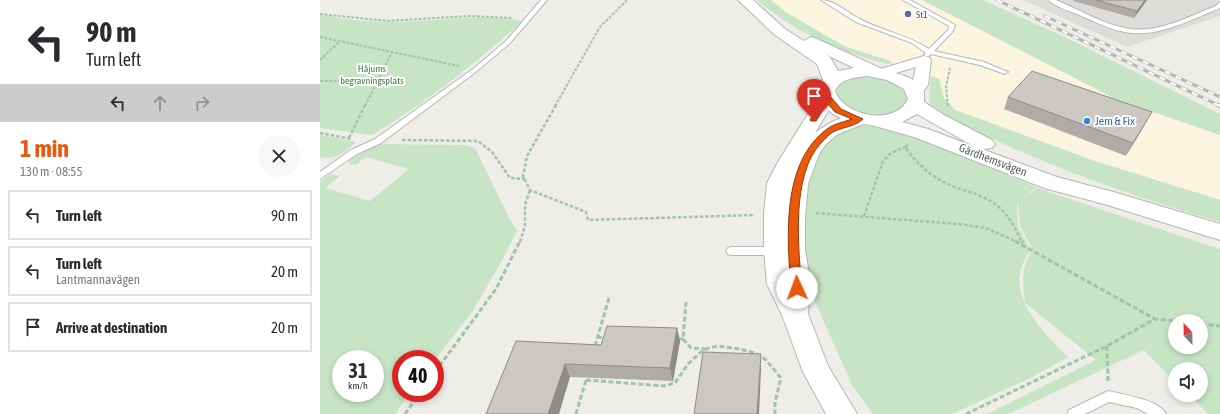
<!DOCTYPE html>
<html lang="en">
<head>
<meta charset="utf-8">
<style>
  body { margin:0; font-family:"Asap Condensed",sans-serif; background:#f7f7f7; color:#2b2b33; height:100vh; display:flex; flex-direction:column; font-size:15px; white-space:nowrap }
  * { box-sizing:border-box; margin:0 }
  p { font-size:13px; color:#7c7c81 }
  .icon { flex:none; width:22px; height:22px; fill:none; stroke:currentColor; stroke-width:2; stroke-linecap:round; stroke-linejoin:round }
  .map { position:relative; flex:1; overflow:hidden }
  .details { display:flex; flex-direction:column; background:#fff; width:320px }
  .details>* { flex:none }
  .top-card { background:#fff; color:#2b2b33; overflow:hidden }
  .needle { width:26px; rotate:338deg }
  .fabs { position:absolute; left:848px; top:314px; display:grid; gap:8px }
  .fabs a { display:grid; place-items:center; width:40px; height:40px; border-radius:50%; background:#fff; box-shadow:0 2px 6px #0003; font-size:20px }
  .speed { position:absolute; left:12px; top:350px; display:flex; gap:8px; font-size:20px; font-weight:700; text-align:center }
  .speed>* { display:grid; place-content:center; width:52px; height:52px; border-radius:50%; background:#fff; box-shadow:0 2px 6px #0003; line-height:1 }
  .speed small { font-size:10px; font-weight:400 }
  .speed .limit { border:6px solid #d22; background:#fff; color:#111 }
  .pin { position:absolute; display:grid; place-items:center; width:34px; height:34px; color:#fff; margin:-41px -17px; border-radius:50% 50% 50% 0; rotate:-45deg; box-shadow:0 0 4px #0007 }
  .pin .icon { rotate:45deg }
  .me { position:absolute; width:44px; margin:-22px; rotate:358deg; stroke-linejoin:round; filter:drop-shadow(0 0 3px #0008) }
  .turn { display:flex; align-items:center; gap:14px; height:84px; padding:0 20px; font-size:18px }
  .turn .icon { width:52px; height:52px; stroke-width:2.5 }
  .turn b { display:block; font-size:28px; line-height:34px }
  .lanes { display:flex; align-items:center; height:38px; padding:0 20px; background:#0003; justify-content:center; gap:20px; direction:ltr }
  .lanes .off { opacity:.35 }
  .round { display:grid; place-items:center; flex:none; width:42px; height:42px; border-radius:21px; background:#f7f7f7 }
  .head { display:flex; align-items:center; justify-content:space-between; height:68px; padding:0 20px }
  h1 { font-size:24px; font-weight:700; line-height:30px; color:#ea580c }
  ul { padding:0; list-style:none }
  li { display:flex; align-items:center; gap:12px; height:50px; margin:0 8px 6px; padding:0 12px; border:2px solid #e1e1e2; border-radius:0px }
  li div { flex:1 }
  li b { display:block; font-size:15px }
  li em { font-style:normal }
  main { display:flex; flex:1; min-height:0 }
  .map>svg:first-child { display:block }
  .commercial { fill:#fbf4df }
  .industrial { fill:#dedcd9 }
  .green { fill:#c7e4c5; fill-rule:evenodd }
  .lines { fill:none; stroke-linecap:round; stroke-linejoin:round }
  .service-casing { stroke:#b4b7ba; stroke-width:2 }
  .minor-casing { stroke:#b4b7ba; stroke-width:2 }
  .tertiary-casing { stroke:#b4b7ba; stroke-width:2 }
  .secondary-casing { stroke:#b3b6ba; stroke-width:2 }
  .path-far2 { stroke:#9fc5a8; stroke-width:2; stroke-dasharray:3 1.5; stroke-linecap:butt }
  .path-far1 { stroke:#9fc5a8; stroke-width:2.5; stroke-dasharray:3.5 2; stroke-linecap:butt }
  .path { stroke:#9fc5a8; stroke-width:3; stroke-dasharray:5 2.5; stroke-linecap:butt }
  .service { fill:#fff; fill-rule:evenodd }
  .minor { fill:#fff; fill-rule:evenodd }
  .tertiary { fill:#fff; fill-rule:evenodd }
  .secondary { fill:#fff; fill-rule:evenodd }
  .rail-far1-casing { stroke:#b4b5b5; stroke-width:3 }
  .rail-casing { stroke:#b4b5b5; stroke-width:4.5 }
  .rail-far1 { stroke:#fff; stroke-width:2; stroke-dasharray:6; stroke-linecap:butt }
  .rail { stroke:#fff; stroke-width:3; stroke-dasharray:8; stroke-linecap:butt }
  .wall { fill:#afaca8 }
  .shaded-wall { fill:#8e8c88 }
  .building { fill:#cbc8c3; stroke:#8e8c88 }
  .route { fill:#ea580c; stroke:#983908 }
  .service-dot { fill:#5c6f8a; stroke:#fff; stroke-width:1.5 }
  .shop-dot { fill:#3f7fe0; stroke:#fff; stroke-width:1.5 }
  .labels { text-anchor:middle; stroke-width:4; stroke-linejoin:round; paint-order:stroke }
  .far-service-label { font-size:10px; fill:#4e5e75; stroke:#fff; text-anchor:start }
  .far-park-label { font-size:10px; fill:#3e853e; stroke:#fff }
  .shop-label { font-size:12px; fill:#366cbe; stroke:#fff; text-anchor:start }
  .street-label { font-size:12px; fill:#5e6265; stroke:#fff }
</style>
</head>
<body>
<main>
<section class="details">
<div class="top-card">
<div class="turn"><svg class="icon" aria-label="left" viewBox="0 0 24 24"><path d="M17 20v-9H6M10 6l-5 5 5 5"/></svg><div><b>90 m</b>Turn left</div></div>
<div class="lanes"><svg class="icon" aria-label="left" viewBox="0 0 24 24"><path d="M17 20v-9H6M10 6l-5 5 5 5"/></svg><svg class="icon off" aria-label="ahead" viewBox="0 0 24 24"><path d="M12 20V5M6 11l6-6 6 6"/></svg><svg class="icon off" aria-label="right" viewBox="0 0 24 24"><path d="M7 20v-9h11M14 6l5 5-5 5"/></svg></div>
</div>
<div class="head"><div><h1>1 min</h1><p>130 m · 08:55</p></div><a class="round"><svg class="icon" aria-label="close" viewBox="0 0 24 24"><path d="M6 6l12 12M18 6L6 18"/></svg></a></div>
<ul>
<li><svg class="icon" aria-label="left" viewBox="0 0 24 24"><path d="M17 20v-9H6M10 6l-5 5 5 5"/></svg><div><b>Turn left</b></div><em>90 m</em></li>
<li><svg class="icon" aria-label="left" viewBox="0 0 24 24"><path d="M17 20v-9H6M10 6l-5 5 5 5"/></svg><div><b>Turn left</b><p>Lantmannavägen</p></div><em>20 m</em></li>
<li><svg class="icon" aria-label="arrive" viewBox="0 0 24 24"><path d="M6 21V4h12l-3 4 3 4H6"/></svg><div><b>Arrive at destination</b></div><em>20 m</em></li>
</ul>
</section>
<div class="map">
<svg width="900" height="414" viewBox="0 0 900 414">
  <rect width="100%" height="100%" fill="#efede7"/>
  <path class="commercial" d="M451 0H602L796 99 900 135V200L775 161 635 110 624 98 619 79 524 46 467 13Z"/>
  <path class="industrial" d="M703 0H900V16L807 47Z"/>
  <path class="green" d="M437 0H451L467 13 524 46 573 62 568 64 558 62C510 47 477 33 437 0Z
    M602 0H663L747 38 900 114V135L796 99Z
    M0 15C25 19 51 23 76 22 119 21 160 13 202 21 158 62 104 104 52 135L0 128Z
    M547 75C565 77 580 80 588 96L584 107C562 122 533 116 516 96L518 86 526 80Z
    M611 76 619 79 624 98 635 110 775 161 900 200V222C824 200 749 174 677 141 654 131 629 123 610 105L609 95Z
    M538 126C590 125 667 166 716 187L701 201 717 188 900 249V414H888L869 395H881V369H855V382L824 350 688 414H667L776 360 705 303C703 284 700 266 713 250L700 227 698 202 697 204 698 227 711 250C679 290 721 330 748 357L710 378 632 414H553L533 387 491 293 485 245 486 214 484 200 487 170 507 139 527 128ZM855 321H881V347H855Z
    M0 135 36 142C25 153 16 160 0 157Z
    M58 144 144 145 155 148 189 218 197 231 180 264 152 312 115 360 81 359V393H90L75 414H0V181L11 174 20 176 5 188 50 201 89 169 46 157 35 165 29 164 30 160ZM21 359H55V393H21Z"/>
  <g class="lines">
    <defs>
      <path id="service" d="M221 0H227L190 43 157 71 61 143 37 154 0 179V172L31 150 55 139 153 69 186 41Z
        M501 0C515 0 527 13 540 19 562 31 588 35 609 49L628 30 629 26 583 0H590L635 25 633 31 614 51 664 62 688 72 685 74 660 65 611 54 609 56H605L604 55 606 53 592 43 536 22Z
        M728 0H736C760 10 784 25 810 29 839 33 870 16 896 6L900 2V8C873 19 841 36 811 33 795 31 779 24 764 17 753 12 737 8 728 0Z
        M411 247H456L459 248 461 251 459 254 456 255H411L408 254 406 251 408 248Z
        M788 391C802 394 840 400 846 414H828L817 408 789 402 765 414H747L749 410Z"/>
      <path id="minor" d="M604 56 609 57 611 60 608 85 600 96H590L587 93 592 85 596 67 562 77 557 76 555 73 557 70Z"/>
      <path id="tertiary" d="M507 93 513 94 516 98 495 133C508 123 528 111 546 115L548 119 546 123 518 134 506 144 499 154 488 184 485 218V250L490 279 488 314 508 366 537 414H506L483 372 462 315 447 284 444 251V214L447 183 458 162 498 98 501 94Z"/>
      <path id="secondary" d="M418 0H433L465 29 484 41 491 37 497 39 560 68 588 77 596 82 604 92V102L624 115 672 140 675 144 672 148 662 149 737 177 797 193 900 224V240L784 204 724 188 594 137 555 126 527 121 513 114 503 105 498 91 503 80 497 64 455 35ZM505 54 534 68 518 71 510 57ZM547 76 567 80 584 89 588 99C576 126 524 117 515 91 521 78 534 78 547 76ZM597 114 655 147 608 129 582 122Z"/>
    </defs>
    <use href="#service" class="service-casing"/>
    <use href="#minor" class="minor-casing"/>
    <use href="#tertiary" class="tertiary-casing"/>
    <use href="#secondary" class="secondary-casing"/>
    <path class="path-far2" d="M0 14 67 21 149 16 193 18
      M0 37 139 66
      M0 60 19 42
      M0 81H58
      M45 106 72 52
      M235 106 280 27 307 0
      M628 106 626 87 630 68"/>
    <path class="path-far1" d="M236 105 207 156 203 176 210 190 266 212 268 220 435 215
      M0 133 31 139
      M29 138 45 105
      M82 140 158 141 172 152 190 178 205 179
      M588 145 585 147C598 165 613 179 635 187 649 192 663 195 675 204 688 213 695 228 702 242
      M496 213 638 224 666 228 697 242
      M544 216 563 161 571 153 585 147
      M200 242 205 226V205L210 190"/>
    <path class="path" d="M695 241 835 319
      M702 241 703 243
      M881 324 900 326
      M277 337 285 338
      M358 339H363L366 302
      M363 339 371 348 386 349
      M275 346 289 298
      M787 346 788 382
      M115 372 176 289 200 241
      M266 380 344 386 355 383 368 364 381 352 389 348 398 346 420 349 435 353 445 359 461 378 455 402V414
      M85 414 100 393
      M256 414 266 380
      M646 414 787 346 835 319 855 321"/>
    <use href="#service" class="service"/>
    <use href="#minor" class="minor"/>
    <use href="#tertiary" class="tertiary"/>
    <use href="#secondary" class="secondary"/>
    <defs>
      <path id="rail-far1" d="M677 0 900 106
        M725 16 900 97"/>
      <path id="rail" d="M898 105 900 106"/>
    </defs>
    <use href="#rail-far1" class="rail-far1-casing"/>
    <use href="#rail" class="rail-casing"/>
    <use href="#rail-far1" class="rail-far1"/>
    <use href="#rail" class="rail"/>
  </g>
  <path class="wall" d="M754 0H827L814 18 753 1Z
    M688 97 825 124 806 156 684 109Z
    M357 328 360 341 353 381 250 377 196 341 281 345Z"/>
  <path class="shaded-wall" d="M825 0H827L814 18 817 11Z
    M832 112 825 124 806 156 813 143Z
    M357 328 360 341 353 381 350 368Z
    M441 354V370L439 414H437Z
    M245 364 250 377 239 414H228Z"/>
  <path class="building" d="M776 0H825L817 11Z
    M712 71 832 112 813 143 688 97Z
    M287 326 357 328 350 368 245 364 228 414H166L196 341 281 345Z
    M383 352 441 354 437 414H374Z"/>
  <path class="route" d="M504 96H510L521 109 543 119C536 126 524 127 515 131 510 133 505 139 501 143 471 175 478 247 482 288L477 292 471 288C467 238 461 163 507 129 513 124 524 122 532 119L515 112 507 103 496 121H491L490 120Z"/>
  <circle class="service-dot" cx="588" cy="14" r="4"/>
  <circle class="shop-dot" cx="767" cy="121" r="4"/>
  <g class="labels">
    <g class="far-service-label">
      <text x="596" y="18">St1</text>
    </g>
    <g class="far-park-label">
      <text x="52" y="72">Håjums<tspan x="52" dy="12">begravningsplats</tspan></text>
    </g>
    <g class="shop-label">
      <text x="775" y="125">Jem &amp; Fix</text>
    </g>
    <g class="street-label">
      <text transform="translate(673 160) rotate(21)" y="4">Gärdhemsvägen</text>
    </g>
  </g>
</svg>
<div class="fabs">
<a><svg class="needle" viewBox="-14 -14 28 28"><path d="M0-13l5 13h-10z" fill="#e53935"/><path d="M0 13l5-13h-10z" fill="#7c7c81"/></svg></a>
<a><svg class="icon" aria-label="sound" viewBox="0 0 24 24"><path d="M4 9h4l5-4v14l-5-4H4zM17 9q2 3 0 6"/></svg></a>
</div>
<div class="speed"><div>31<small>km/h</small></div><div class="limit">40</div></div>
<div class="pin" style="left:494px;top:120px;background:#d93025"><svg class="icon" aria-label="arrive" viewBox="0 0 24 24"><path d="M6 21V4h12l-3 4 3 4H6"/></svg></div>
<svg class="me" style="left:477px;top:288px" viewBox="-20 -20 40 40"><circle r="19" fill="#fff"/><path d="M0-13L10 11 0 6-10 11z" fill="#ea580c"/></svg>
</div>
</main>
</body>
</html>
